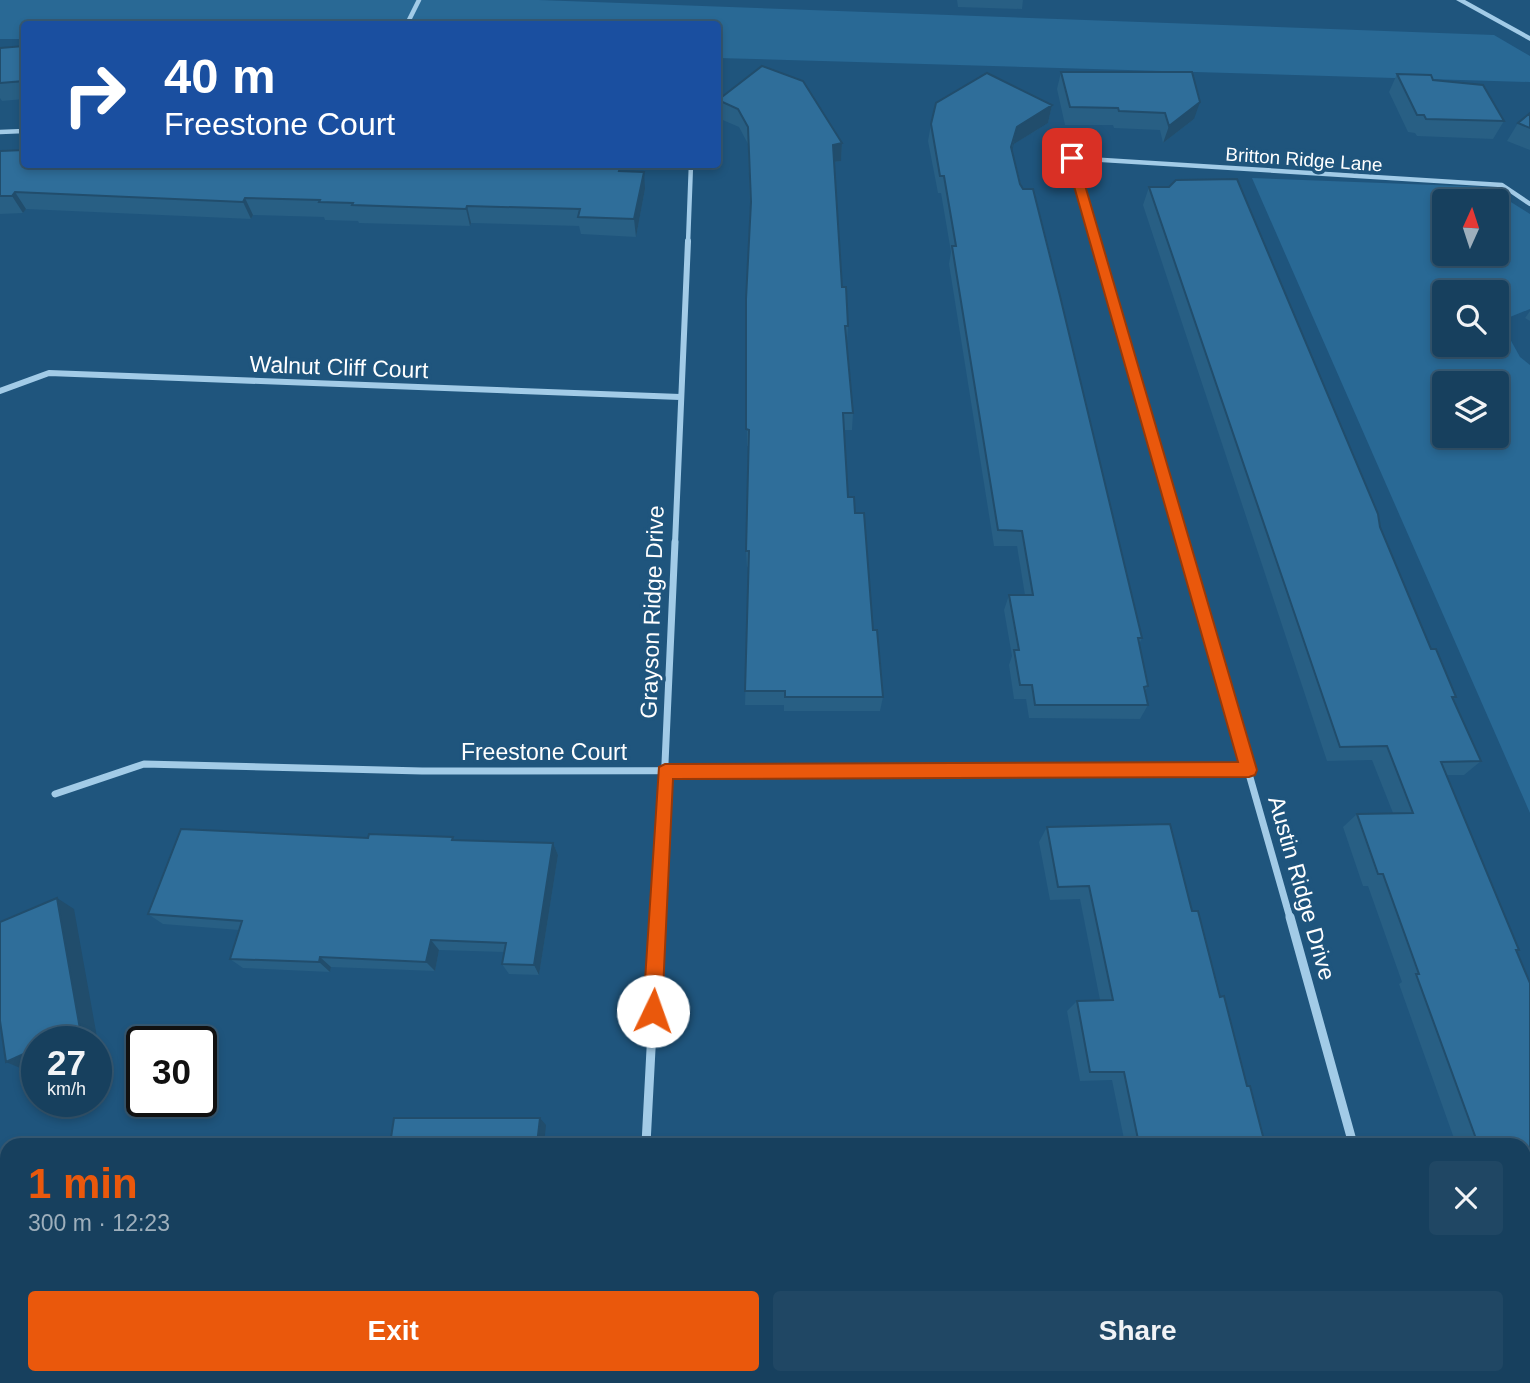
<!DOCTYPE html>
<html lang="en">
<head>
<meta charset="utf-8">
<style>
  body { margin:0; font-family:Helvetica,sans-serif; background:#204764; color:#f1f3f6; height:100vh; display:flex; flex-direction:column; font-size:26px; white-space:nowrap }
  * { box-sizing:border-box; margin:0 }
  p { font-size:23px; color:#9eafbc }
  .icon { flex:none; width:38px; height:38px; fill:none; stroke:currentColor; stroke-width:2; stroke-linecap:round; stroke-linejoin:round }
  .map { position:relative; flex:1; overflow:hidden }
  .details { position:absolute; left:0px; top:1138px; width:1531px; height:247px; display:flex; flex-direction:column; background:#17405e; border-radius:21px 21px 0 0; box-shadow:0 4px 10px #0003,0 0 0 2px #365973 }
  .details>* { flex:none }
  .hud { position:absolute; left:21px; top:21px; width:700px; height:147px; border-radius:7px; box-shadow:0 4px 10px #0003,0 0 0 2px #365973; background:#1a4fa0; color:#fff; overflow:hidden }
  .needle { width:46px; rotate:3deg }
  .fabs { position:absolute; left:1432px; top:189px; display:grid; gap:14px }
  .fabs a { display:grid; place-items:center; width:77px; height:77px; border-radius:7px; background:#17405e; box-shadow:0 4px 10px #0003,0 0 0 2px #365973; font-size:35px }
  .speed { position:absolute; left:21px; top:1026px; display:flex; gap:14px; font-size:35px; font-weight:700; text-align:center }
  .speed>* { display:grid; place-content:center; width:91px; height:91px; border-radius:50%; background:#17405e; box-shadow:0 4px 10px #0003,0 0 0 2px #365973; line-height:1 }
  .speed small { font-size:18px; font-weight:400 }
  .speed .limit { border:4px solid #111; border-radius:10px; background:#fff; color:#111 }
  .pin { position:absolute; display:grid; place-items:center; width:60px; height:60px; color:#fff; margin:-30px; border-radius:14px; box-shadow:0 4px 10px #0006 }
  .me { position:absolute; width:77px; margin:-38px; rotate:3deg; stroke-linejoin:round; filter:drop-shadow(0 0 5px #0008) }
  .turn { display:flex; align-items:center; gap:24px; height:147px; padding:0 28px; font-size:32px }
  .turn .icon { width:91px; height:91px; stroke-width:2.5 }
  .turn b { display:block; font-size:49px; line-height:60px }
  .round { display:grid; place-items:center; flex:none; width:74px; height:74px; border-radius:7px; background:#204764 }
  .head { display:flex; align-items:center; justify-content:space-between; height:119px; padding:0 28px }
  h1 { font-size:42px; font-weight:700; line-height:52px; color:#ea580c }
  .primary-button { display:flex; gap:14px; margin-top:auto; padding:14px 28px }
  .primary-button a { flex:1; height:80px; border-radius:7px; background:#ea580c; color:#fff; font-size:28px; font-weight:700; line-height:80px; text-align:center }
  .primary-button a+a { background:#204764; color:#f1f3f6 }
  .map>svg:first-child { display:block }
  .green { fill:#296995; fill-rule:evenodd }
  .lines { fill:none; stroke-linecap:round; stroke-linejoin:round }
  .minor-far3 { stroke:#a2cbe7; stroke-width:4.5 }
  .minor-far2 { stroke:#a2cbe7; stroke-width:6 }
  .minor-far1 { stroke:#a2cbe7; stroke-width:7 }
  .minor { stroke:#a2cbe7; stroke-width:9 }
  .tertiary { fill:#a2cbe7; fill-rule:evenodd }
  .wall { fill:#285f84 }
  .shaded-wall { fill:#214d6c }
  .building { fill:#2f6e9a; stroke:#214d6c; stroke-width:2 }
  .route { fill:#ea580c; stroke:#983908; stroke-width:2 }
  .labels { text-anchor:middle; stroke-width:7; stroke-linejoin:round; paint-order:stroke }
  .far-street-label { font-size:19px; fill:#fff; stroke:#1f557d }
  .street-label { font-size:23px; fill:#fff; stroke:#1f557d }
</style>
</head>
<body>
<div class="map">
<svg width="1530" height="1383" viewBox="0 0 1530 1383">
  <rect width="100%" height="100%" fill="#1f557d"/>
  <path class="green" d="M0 0H539L1494 35 1530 56V82L718 58V24H24V39H0Z
    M1252 178 1487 187 1530 214V309L1500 321 1520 357 1530 365V813ZM1444 201H1496V254H1444ZM1444 292H1496V345H1444ZM1444 383H1496V436H1444Z"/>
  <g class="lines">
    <path class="minor-far3" d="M407 24 419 0
      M0 132 24 131
      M688 243 691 164
      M1096 243 1071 158 1502 185 1530 204"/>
    <path class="minor-far2" d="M1095 241 1183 544
      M0 391 49 373 680 397
      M675 544 688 241"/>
    <path class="minor-far1" d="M1183 542 1290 918
      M55 794 144 764 422 771 1249 770
      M658 918 675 542"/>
    <path class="minor" d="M1290 917 1353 1144
      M646 1144 658 917
      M1418 1377 1420 1383
      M633 1383 634 1377"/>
    <path class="tertiary" d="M1456 0H1465L1530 36V41Z"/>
  </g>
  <path class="wall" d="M957 0H1023L1022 9 958 7Z
    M24 46V99L2 101 0 98V48Z
    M1061 72 1194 119 1163 143 1160 130 1114 128 1113 125H1065L1057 89Z
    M1397 74 1433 80 1504 121 1493 139 1417 136 1415 133 1408 132 1389 92Z
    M718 100 842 143 841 161 834 162 842 287 848 326 847 343 853 413 852 430H844L848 497 855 513 883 697 880 711H784V705H745L749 566 747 567 746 551 749 446H747L746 299 750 207 748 144 739 127 718 118Z
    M1052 105 1048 123 1014 144 1012 150 1142 638 1139 644 1148 686 1145 691 1148 705 1140 719 1029 718 1026 699H1014L1009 665 1012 656 1004 610 1009 595H1025L1017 546H994L949 264 951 252 941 193H938L928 141 931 124Z
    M1530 113V150L1507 141 1518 123Z
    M0 151 622 171 645 189 636 237 581 234 579 226 471 223 470 226 359 223 358 221 325 220 324 217 253 215 251 219 26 209 23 213 0 214Z
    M1149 187 1380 527 1431 649 1456 697 1453 699 1481 761 1464 775H1447L1519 950 1517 951 1530 983V1330H1524V1144H1456L1399 984 1402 982 1368 886H1363L1343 827 1357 814 1393 813 1372 760 1327 761 1143 205Z
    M1530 311V321L1525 318Z
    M1047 827 1192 911 1265 1144H1125L1112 1080 1080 1081 1067 1011 1077 1001 1100 1000 1080 899 1050 900 1039 842Z
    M368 838 553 843 558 855 539 975 509 974 502 964 504 952 439 950 435 971 331 967 330 972 243 968 230 959 239 930 163 924 148 914Z
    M1129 1377H1312L1313 1383H1130Z"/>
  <path class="shaded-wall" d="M1200 102 1194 119 1163 143 1169 126Z
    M1052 105 1048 123 1014 144 1008 165 1017 127Z
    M842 143 841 161 833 162V145Z
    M644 172 645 189 636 237 634 219Z
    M15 192 26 209 23 213 12 196Z
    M245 198 253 215 251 219 243 202Z
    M467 206 471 223 470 226 466 209Z
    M553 843 558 855 539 975 534 965Z
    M57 898 74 909 97 1037 88 1041H52Z
    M431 940 439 950 435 971 426 962Z
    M320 957 331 967 330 972 319 962Z
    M37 1048V1064L25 1070 6 1062Z
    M540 1118 546 1125 544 1144H537Z
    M505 1377H513L512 1383H504Z"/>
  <path class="building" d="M24 46V81L0 83V48Z
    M762 66 803 81 842 143 833 145 842 287H846L848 326H845L853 413H843L848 497H854L855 513H864L873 630H877L883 697H785V691H745L749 551H746L749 430 746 429V299L751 202 748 127 738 109 718 100Z
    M1061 72H1192L1200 102 1169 126 1165 113 1119 111 1118 108 1070 107Z
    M987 73 1052 105 1017 127 1011 147 1020 184 1023 189H1033L1060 296 1142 638H1138L1148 686 1144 687 1148 705H1035L1032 685H1020L1014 650H1019L1009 595H1033L1022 531 998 530 952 246H956L944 176H940L931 124 936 103Z
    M1397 74 1431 75 1433 80 1483 85 1504 121 1426 119 1424 115H1417Z
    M1530 113V128L1518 123Z
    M24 150V164H621L619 171 644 172 634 219 578 217 580 209 467 206 466 209 352 205 353 203 319 202 320 200 245 198 243 202 15 192 12 196H0V151Z
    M1237 179 1378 514 1380 527 1431 649H1436L1456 697H1452L1481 761 1441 762 1519 950H1516L1530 983V1247L1524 1231V1144H1478L1416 974H1419L1383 874H1378L1357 814 1413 813 1387 746 1340 747 1149 187H1169L1176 180Z
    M1170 824 1192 911H1198L1220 997 1224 996 1247 1086H1250L1265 1144H1139L1124 1072H1090L1077 1001 1113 1000 1089 886 1058 887 1047 827Z
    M181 829 368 838 369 834 453 837 452 840 553 843 534 965 502 964 506 943 431 940 426 962 320 957 319 962 230 959 242 921 148 914Z
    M57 898 80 1029 52 1041H37V1048L6 1062 0 1021V922Z
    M394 1118H540L537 1144H390Z
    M1524 1274H1530V1304L1524 1288Z
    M391 1377H505L504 1383H390Z
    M1142 1377H1312L1313 1383H1143Z"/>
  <path class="route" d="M1072 155 1077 158 1257 770 1255 775 1249 777 673 779 662 1011 659 1018 653 1021 646 1018 643 1011 659 767 665 764 1238 762 1066 158Z"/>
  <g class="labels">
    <g class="far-street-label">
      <text transform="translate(1304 159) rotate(4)" y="7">Britton Ridge Lane</text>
    </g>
    <g class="street-label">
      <text transform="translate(339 367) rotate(2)" y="8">Walnut Cliff Court</text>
      <text transform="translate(652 612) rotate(-88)" y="8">Grayson Ridge Drive</text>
      <text x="544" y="760">Freestone Court</text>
      <text transform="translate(1302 888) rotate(74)" y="8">Austin Ridge Drive</text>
    </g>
  </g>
</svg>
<div class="fabs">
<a><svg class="needle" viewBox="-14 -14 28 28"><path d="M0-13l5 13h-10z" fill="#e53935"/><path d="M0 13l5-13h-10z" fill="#9eafbc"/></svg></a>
<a><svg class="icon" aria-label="search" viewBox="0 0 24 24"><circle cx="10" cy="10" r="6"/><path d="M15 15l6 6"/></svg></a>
<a><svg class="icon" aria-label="layers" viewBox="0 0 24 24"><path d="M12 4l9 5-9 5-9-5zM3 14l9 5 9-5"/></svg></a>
</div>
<div class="speed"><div>27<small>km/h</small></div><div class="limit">30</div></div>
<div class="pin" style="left:1072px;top:158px;background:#d93025"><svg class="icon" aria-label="arrive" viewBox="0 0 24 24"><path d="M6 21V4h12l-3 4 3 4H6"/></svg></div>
<svg class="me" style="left:653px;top:1011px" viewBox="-20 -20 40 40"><circle r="19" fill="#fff"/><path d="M0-13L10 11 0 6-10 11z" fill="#ea580c"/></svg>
<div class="hud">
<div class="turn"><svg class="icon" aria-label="right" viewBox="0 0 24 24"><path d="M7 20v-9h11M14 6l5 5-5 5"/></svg><div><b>40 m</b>Freestone Court</div></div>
</div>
<section class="details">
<div class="head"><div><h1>1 min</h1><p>300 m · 12:23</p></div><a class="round"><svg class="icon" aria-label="close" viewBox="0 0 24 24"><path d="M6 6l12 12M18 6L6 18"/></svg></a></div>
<div class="primary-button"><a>Exit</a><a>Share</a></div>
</section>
</div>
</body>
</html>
